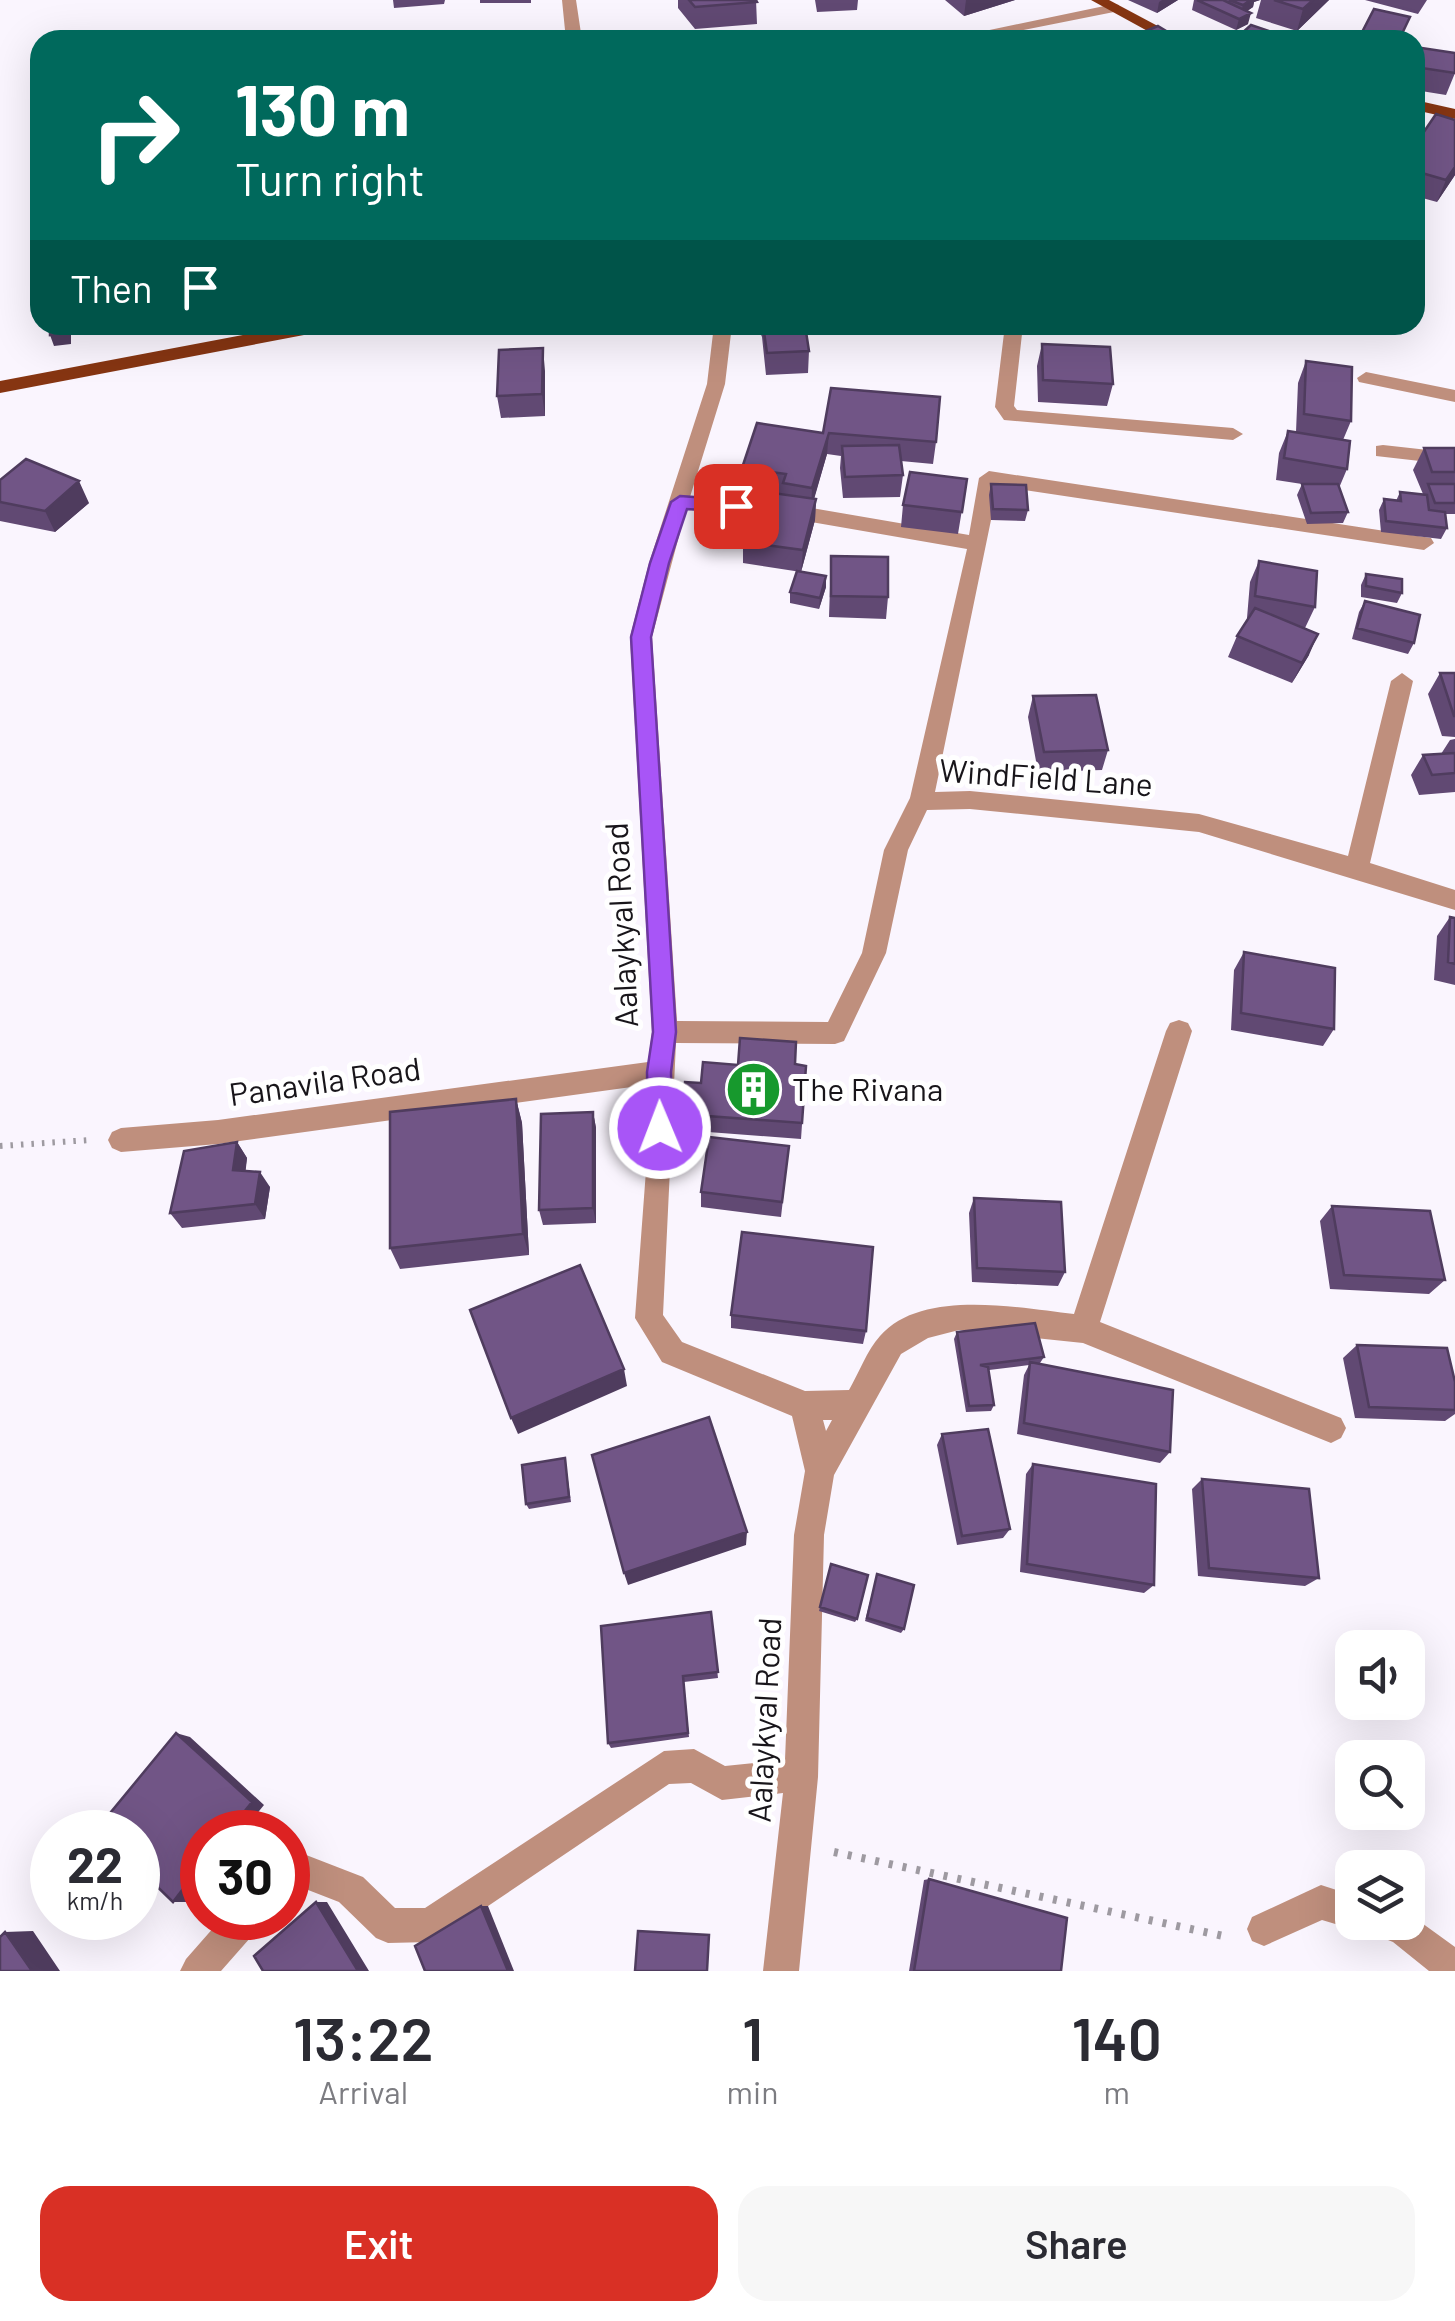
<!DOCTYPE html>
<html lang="en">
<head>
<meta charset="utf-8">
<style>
  body { margin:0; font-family:Barlow,sans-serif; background:#f7f7f7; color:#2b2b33; height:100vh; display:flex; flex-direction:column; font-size:38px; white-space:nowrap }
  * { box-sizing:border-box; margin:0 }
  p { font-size:32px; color:#7c7c81 }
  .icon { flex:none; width:55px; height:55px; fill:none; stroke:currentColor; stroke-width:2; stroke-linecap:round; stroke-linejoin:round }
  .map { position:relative; height:1971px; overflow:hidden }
  .sheet { display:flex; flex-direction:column; background:#fff; flex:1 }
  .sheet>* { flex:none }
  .hud { position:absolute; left:30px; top:30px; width:1395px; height:305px; border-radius:30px; box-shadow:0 10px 40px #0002; background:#00695c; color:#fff; overflow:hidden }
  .controls { position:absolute; left:1335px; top:1630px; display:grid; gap:20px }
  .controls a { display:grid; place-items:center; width:90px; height:90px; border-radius:20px; background:#fff; box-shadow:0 10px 40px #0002; font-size:50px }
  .speed { position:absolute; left:30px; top:1810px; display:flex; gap:20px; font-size:50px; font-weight:700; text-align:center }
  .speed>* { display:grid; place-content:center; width:130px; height:130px; border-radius:50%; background:#fff; box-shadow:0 10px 40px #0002; line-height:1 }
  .speed small { font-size:25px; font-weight:400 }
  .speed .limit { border:15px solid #d22; background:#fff; color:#111 }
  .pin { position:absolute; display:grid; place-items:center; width:85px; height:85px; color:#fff; margin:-42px; border-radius:20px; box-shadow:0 5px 15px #0006 }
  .me { position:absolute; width:110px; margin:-55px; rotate:359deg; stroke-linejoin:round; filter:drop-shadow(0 0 8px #0008) }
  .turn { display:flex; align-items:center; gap:35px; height:210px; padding:0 40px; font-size:45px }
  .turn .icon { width:130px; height:130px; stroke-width:2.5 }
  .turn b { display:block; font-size:70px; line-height:85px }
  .then { display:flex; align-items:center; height:95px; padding:0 40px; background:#0003; gap:20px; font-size:38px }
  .eta { display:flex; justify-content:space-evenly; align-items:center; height:170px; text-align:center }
  .eta b { font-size:60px; font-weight:600; line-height:70px }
  .cta { display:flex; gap:20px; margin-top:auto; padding:20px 40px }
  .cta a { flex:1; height:115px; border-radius:30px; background:#d93025; color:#fff; font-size:40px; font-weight:600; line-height:115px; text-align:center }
  .cta a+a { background:#f7f7f7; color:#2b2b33 }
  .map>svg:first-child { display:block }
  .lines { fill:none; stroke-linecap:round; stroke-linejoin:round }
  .path-far1 { stroke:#9e9aa1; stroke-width:6; stroke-dasharray:2.5 8; stroke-linecap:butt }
  .path { stroke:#9e9aa1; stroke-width:8; stroke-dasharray:4 10; stroke-linecap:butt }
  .minor { fill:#bf8f7d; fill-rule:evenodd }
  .major { fill:#863512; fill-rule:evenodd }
  .wall { fill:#614973 }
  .shaded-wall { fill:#4f3c5e }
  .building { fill:#715586; stroke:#4f3c5e; stroke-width:2.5 }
  .route { fill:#a855f7; stroke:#6d37a1; stroke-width:2.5 }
  .labels { text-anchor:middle; stroke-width:10; stroke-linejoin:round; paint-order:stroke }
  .street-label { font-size:32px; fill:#18151a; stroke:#fff }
  .poi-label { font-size:32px; fill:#18151a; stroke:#fff; text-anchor:start }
</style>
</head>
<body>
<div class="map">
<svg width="1455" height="1971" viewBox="0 0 1455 1971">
  <rect width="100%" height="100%" fill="#faf5fe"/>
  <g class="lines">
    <path class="path-far1" d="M0 1146 90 1140"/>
    <path class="path" d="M834 1852 1228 1937"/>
    <path class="minor" d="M562 0H576L582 40H566Z
      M1114 4 1119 5V11L973 40H942Z
      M714 325H732L725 384 690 497 765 500 969 535 979 478 989 471 1431 538 1434 543 1424 550 998 486 935 792 970 791 1199 814 1348 856 1391 681 1402 673 1413 681 1370 863 1455 890V910L1199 832 970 809 927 810 908 850 886 953 844 1041 835 1044 676 1043 663 1315 682 1342 805 1391 849 1390C859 1373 867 1350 880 1336 922 1288 1019 1308 1074 1314L1166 1031 1170 1023 1179 1020 1188 1023 1192 1031 1100 1322 1341 1418 1346 1428 1341 1438 1331 1443 1083 1343 959 1330 928 1338 901 1354 834 1475 824 1535 818 1777 799 1971H763L783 1793 722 1800 691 1783 669 1784 442 1937 430 1942 388 1943 376 1938 339 1902 303 1888 288 1894V1859L301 1853 363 1877 395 1908H425L664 1751 694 1749 725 1766 785 1760 794 1535 805 1471 792 1416 662 1362 635 1318 647 1157 646 1085 218 1144 121 1152 112 1148 108 1140 112 1132 121 1128 218 1120 648 1062 652 1032 630 637 649 563 707 384ZM686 510 765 514 967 549 910 798 884 850 862 953 828 1022 677 1021 652 637ZM823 1420H832L826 1431Z
      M1005 325H1023L1014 406 1017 410 1233 428 1243 434 1233 440 1004 420 995 407Z
      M1366 372 1455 390V402L1359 382 1357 378Z
      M1383 445 1455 453V465L1376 456V446Z
      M1321 1885 1352 1895V1922L1364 1924 1352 1929 1322 1920 1264 1946 1252 1941 1247 1929 1252 1917Z
      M1408 1913 1455 1947V1971H1429L1393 1942 1373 1934 1368 1922H1408Z
      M222 1918H262L257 1930 221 1971H180L186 1959Z"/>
    <path class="major" d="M1091 0H1109L1184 40H1164Z
      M1415 100 1455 109V119L1415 110Z
      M296 325H334L325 331 0 393V381Z"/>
  </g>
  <path class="wall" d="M393 0H445L444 4 394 8Z
    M480 0H531V3H480Z
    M678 0H756L757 24 695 29 678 8Z
    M815 0H858L857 10 817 12Z
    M945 0H1015L964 16Z
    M1128 0H1178L1157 13Z
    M1194 0H1260L1254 2 1253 7 1247 11 1248 24 1236 30 1192 10Z
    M1261 0H1329L1297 31 1256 18Z
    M1365 0H1427L1418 14Z
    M1241 34 1290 38V40H1239Z
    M1415 47 1455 73 1446 95 1415 90Z
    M1455 120V175L1437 202 1415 196V145Z
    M757 325H844V329L806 333 809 351 808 373 766 375 762 337Z
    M1042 344 1113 384 1107 406 1038 402 1037 366Z
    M1306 361 1351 421 1343 440 1347 469 1339 488 1348 512 1343 523 1307 524 1297 495 1302 484 1276 480 1279 453 1288 431 1296 432 1298 383Z
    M545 371V416L501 418 497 396Z
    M831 388 936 442 933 464 901 461 903 475 900 497 843 498 840 468 841 456 827 454 814 498 816 499 815 520 801 572 743 563V542L758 492 742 489V468L823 433Z
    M1424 448H1455V514H1445L1447 528 1441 539 1381 532 1379 510 1384 499 1396 501 1400 492 1423 494 1413 470Z
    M967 479 958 534 901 527 903 505Z
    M0 480 89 503 55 532 0 521Z
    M991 484 1028 510 1025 521 991 520 989 495Z
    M831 556 888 597 886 619 829 617Z
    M1259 561 1315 607 1305 628 1309 655 1292 683 1228 657 1237 636 1248 618H1247L1250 582Z
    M1366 574 1402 593 1397 603 1361 597V585Z
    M826 576V587L819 609 790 603V592Z
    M1365 601 1414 643 1408 654 1352 639 1359 612Z
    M1440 673H1455V737L1442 736 1428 694Z
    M1033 696 1108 750 1102 770 1038 772 1028 717Z
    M1455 739V792L1419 795 1411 775 1423 755 1441 754 1450 740Z
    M1450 917 1455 918V985L1434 980 1437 936Z
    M1244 952 1334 1029 1323 1046 1231 1030 1234 970Z
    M795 1064 806 1066 801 1139 682 1130 681 1114 701 1083 738 1065Z
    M516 1099 522 1123 529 1255 400 1269 390 1248Z
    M593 1112 596 1128V1223L543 1225 539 1210Z
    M237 1142 247 1158 245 1171 270 1187 265 1219 182 1228 170 1213Z
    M789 1146 781 1217 701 1207V1192Z
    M974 1198 1065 1272 1058 1286 972 1282 969 1213Z
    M1332 1206 1445 1280 1429 1294 1330 1289 1320 1221Z
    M731 1315 866 1331 863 1344 731 1328Z
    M957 1332 1044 1357 1040 1363 1037 1364 1170 1452 1160 1463 1017 1434 1024 1375 1029 1365 989 1370 994 1405 991 1411 966 1412 954 1339Z
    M1357 1345 1455 1382V1414L1445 1421 1355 1418 1343 1358Z
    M942 1434 1010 1529 1003 1538 957 1545 937 1445Z
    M565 1458 571 1502 529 1509 526 1504Z
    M1033 1464 1154 1585 1144 1593 1020 1572 1026 1474Z
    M1202 1479 1319 1578 1305 1586 1198 1576 1192 1489Z
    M831 1564 857 1619 855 1622 819 1611Z
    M877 1574 904 1629 901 1633 865 1621Z
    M711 1612 718 1678 684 1682 689 1737 611 1748 608 1743Z
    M929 1879 1061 1971H909L924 1880Z"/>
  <path class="shaded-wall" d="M966 0H1015L964 16Z
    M1162 0H1178L1157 13 1159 2Z
    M1251 0H1260L1254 2 1253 7 1240 16 1243 5Z
    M1313 0H1329L1297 31 1303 9Z
    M1251 13 1248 24 1236 30 1239 19Z
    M1455 167V175L1437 202 1446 180Z
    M67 325H70L71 329V344L54 346 50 335Z
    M543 348 545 371V416L542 394Z
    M829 433 827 454 811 510 812 488Z
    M79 481 89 503 55 532 45 511Z
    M816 499 815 520 801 572 803 550Z
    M826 576V587L819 609 820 598Z
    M1318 634 1309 655 1292 683 1302 663Z
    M516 1099 522 1123 529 1255 523 1234Z
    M593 1112 596 1128V1223L593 1208Z
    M237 1142 247 1158 244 1186 233 1170Z
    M260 1172 270 1187 265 1219 255 1204Z
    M624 1369 627 1386 518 1434 511 1418Z
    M747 1532 746 1545 628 1585 624 1573Z
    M176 1733 190 1737 264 1805 242 1832H228Z
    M202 1864V1883L187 1902H173Z
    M316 1902H327L369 1971H358Z
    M481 1906H488L514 1971H508Z
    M33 1931 60 1971H32L5 1932Z"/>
  <path class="building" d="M689 0H756L757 2 695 7Z
    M1197 0H1223L1251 13 1239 19Z
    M1229 0H1251L1243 5Z
    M1274 0H1313L1303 9Z
    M1374 9 1410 17 1399 40H1358Z
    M1251 25 1290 38 1288 40H1259L1241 34Z
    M1158 26 1181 40H1124Z
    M989 32 993 40H948L947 36Z
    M1295 36 1313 40H1293Z
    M1415 47 1455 53V73L1415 67Z
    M1436 114 1455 120V167L1446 180 1415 171V145Z
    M50 325H67V333L50 335Z
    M763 325H805L809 351 767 353Z
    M1042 344 1110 347 1113 384 1043 380Z
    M543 348 542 394 497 396 499 350Z
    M1306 361 1352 367 1351 421 1304 414Z
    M831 388 940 397 936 442 829 433 812 488 783 483 786 474 742 468 757 423 823 433Z
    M1288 431 1350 441 1347 469 1284 458Z
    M899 445 903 475 845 477 842 446Z
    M1424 448H1455V472H1432Z
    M26 459 79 481 45 511 0 502V480Z
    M910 472 967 479 962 512 903 505Z
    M991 484 1026 485 1028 510 993 509Z
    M1302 484H1338L1348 512 1311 513Z
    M1428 484H1455V503H1435Z
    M758 491 816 499 803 550 743 542Z
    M1400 492 1427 495 1429 510 1445 512 1447 528 1386 521 1384 499 1401 501Z
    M831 556 888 557V597L831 596Z
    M1259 561 1317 571 1315 607 1255 596Z
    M797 571 826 576 820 598 790 592Z
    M1366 574 1402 579V593L1366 586Z
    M1365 601 1420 615 1414 643 1357 628Z
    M1255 608 1318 634 1302 663 1237 636Z
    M1440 673H1455V716H1454Z
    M1096 695 1108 750 1044 752 1033 696Z
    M1455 753V773L1432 775 1423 755Z
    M1450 917 1455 918V964L1448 962Z
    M1244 952 1335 968 1334 1029 1241 1013Z
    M740 1038 796 1042 795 1064 806 1066 802 1123 681 1114 685 1082 701 1083 703 1062 738 1065Z
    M516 1099 523 1234 390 1248V1112Z
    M593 1112V1208L539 1210 541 1114Z
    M709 1137 789 1146 782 1202 701 1192Z
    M237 1142 233 1170 260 1172 255 1204 170 1213 184 1151Z
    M974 1198 1061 1202 1065 1272 977 1268Z
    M1332 1206 1430 1211 1445 1280 1344 1275Z
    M742 1232 873 1247 866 1331 731 1315Z
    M580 1265 624 1369 511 1418 470 1310Z
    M1035 1323 1044 1357 980 1365 988 1367 994 1405 969 1406 957 1332Z
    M1357 1345 1447 1348 1455 1382V1410L1369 1407Z
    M1030 1362 1173 1390 1170 1452 1024 1423Z
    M709 1417 747 1532 624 1573 592 1455Z
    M988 1429 1010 1529 962 1536 942 1434Z
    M565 1458 569 1497 526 1504 522 1465Z
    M1033 1464 1156 1484 1154 1585 1027 1564Z
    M1202 1479 1309 1489 1319 1578 1209 1568Z
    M831 1564 868 1575 857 1619 820 1607Z
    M877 1574 914 1585 904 1629 867 1618Z
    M711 1612 718 1672 683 1676 688 1733 608 1743 601 1626Z
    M176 1733 252 1802 228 1832H202V1864L173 1902 138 1868V1832H100L97 1829Z
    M929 1879 1067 1918 1061 1971H914Z
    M316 1902 358 1971H263L254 1956Z
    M481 1906 508 1971H425L415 1946Z
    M638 1931 709 1935 707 1971H635Z
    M5 1932 32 1971H0V1937Z"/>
  <path class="route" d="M680 496 736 500 746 506 736 512 687 509 669 563 651 637 676 1032 671 1072 672 1128 668 1136 660 1139 651 1136 648 1128 647 1072 653 1032 631 637 650 563 671 502Z"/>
  <defs>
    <symbol id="building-disc" viewBox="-11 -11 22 22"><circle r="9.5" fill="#17992d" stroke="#fff"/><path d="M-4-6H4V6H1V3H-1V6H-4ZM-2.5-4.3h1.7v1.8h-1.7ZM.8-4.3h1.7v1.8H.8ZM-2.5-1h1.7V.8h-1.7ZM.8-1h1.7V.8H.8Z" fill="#fff"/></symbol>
  </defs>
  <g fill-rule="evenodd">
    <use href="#building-disc" x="722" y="1058" width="63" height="63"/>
  </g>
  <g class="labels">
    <g class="street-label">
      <text transform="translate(1046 778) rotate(4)" y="11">WindField Lane</text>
      <text transform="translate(622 925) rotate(-93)" y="11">Aalaykyal Road</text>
      <text transform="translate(325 1082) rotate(-8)" y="11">Panavila Road</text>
      <text transform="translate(765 1720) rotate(-87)" y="11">Aalaykyal Road</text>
    </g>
    <g class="poi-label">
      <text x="792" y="1101">The Rivana</text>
    </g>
  </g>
</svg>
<div class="controls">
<a><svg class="icon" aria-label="sound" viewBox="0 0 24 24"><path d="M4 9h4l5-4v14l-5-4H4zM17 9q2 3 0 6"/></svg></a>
<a><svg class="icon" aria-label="search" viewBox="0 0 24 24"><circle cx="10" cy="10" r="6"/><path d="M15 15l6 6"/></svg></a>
<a><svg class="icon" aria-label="layers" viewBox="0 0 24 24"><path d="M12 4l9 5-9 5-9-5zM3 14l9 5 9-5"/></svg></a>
</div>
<div class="speed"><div>22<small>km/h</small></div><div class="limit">30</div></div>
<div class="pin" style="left:736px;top:506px;background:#d93025"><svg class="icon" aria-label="arrive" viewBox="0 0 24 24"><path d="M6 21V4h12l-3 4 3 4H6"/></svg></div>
<svg class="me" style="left:660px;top:1128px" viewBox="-20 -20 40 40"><circle r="17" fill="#a855f7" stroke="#fff" stroke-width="3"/><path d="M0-11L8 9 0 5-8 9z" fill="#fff"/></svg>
<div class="hud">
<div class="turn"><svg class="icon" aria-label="right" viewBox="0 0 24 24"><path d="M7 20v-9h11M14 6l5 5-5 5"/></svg><div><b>130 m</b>Turn right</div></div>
<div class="then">Then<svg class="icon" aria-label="arrive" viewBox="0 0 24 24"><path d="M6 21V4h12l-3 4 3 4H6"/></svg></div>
</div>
</div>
<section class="sheet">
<div class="eta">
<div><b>13:22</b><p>Arrival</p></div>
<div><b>1</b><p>min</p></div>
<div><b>140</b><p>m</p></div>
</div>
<div class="cta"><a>Exit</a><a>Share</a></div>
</section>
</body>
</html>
